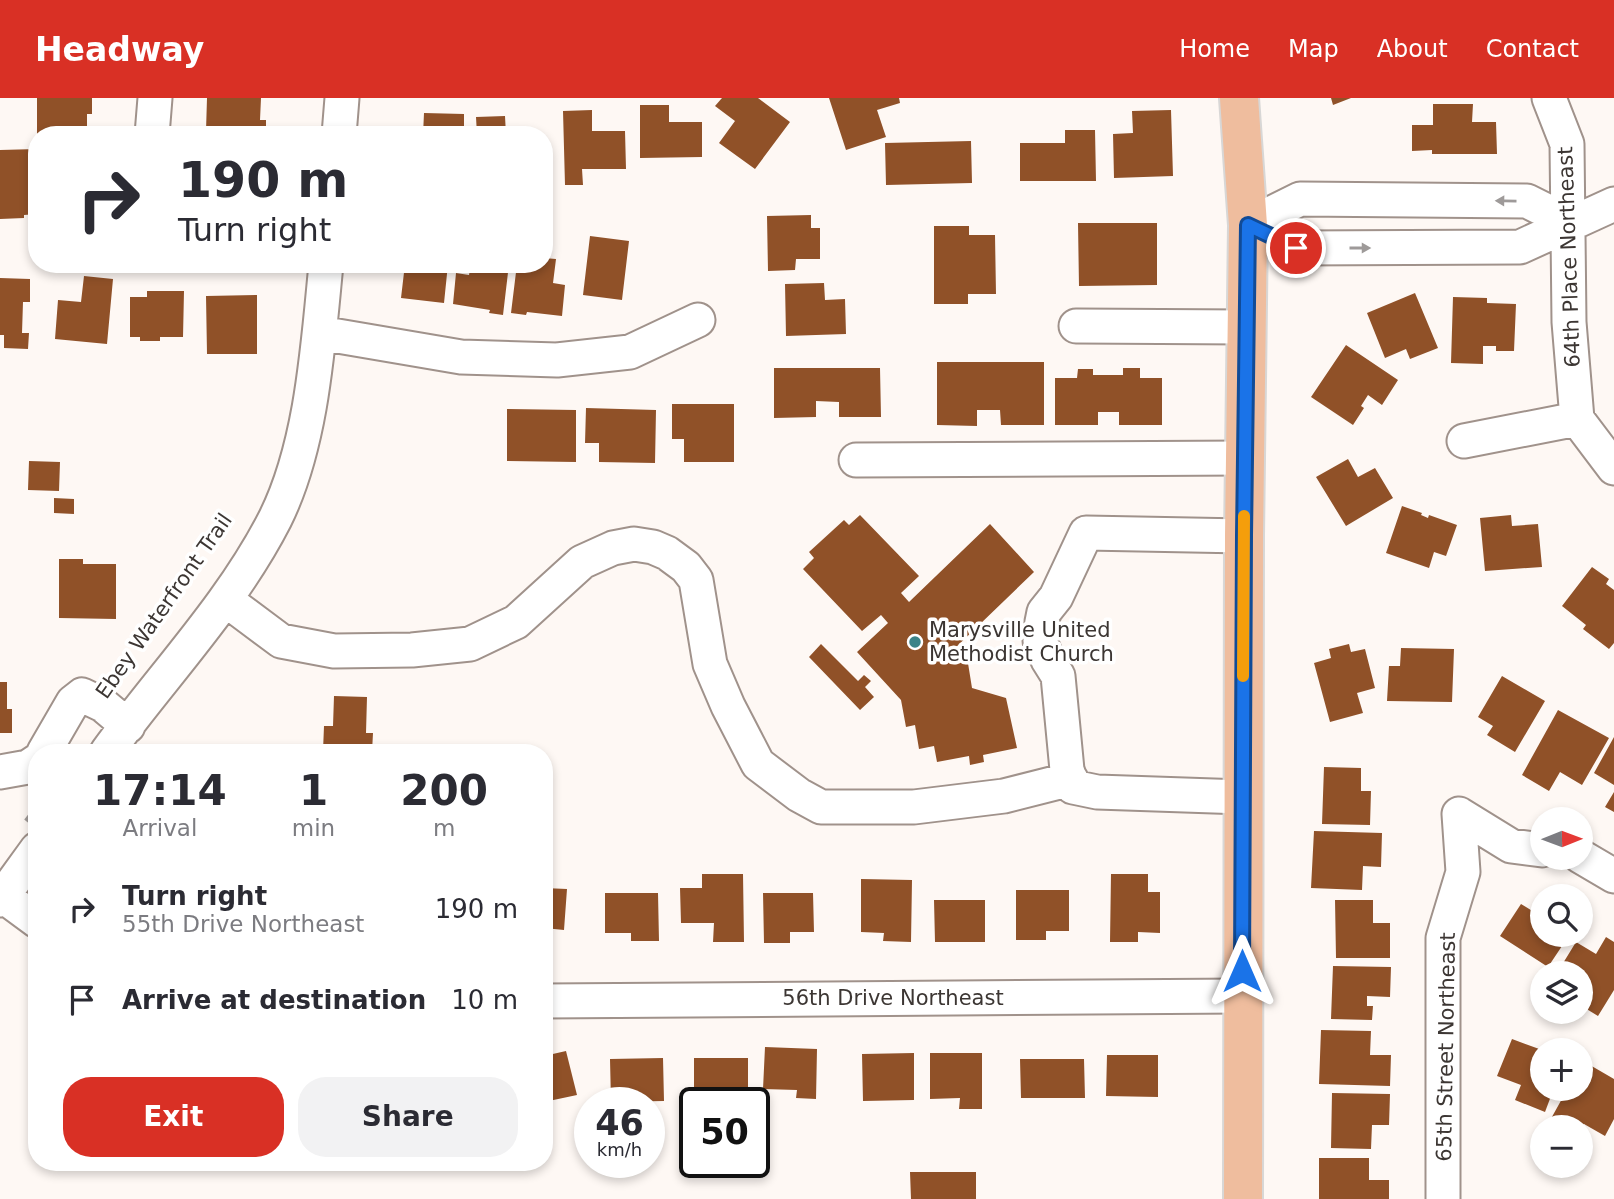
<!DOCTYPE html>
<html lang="en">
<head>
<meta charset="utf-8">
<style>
  body { margin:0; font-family:"DejaVu Sans",sans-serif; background:#f2f2f3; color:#2b2b33; height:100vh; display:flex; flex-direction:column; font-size:26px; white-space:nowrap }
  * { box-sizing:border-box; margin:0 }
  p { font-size:23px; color:#7c7c81 }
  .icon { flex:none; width:38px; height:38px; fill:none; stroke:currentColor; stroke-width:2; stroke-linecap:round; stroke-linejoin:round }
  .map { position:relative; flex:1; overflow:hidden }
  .sheet { position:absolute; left:28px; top:646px; width:525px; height:427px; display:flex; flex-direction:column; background:#fff; border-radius:28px; box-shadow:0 4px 10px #0003 }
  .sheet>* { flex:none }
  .top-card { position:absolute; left:28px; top:28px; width:525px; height:147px; border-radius:28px; box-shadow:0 4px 10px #0003; background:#fff; color:#2b2b33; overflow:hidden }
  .needle { width:46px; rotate:89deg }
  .fabs { position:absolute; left:1530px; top:709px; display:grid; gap:14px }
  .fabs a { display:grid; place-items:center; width:63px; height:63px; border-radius:50%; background:#fff; box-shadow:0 4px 10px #0003; font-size:35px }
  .speed { position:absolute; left:574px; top:989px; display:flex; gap:14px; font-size:35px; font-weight:700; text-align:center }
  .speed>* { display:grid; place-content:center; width:91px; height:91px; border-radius:50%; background:#fff; box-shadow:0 4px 10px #0003; line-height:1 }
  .speed small { font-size:18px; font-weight:400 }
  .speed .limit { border:4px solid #111; border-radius:10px; background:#fff; color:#111 }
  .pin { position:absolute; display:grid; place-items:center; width:60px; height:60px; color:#fff; margin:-30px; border:4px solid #fff; border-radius:50%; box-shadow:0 2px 7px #0007 }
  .me { position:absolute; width:77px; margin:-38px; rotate:0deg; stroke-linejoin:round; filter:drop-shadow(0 0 5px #0008) }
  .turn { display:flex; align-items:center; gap:24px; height:147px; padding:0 35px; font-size:32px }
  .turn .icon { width:91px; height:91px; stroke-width:2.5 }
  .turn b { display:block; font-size:49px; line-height:60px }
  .eta { display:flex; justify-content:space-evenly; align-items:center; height:119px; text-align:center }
  .eta b { font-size:42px; font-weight:600; line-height:49px }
  .action { display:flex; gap:14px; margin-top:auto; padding:14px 35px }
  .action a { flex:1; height:80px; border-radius:28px; background:#d93025; color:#fff; font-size:28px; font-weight:600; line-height:80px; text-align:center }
  .action a+a { background:#f2f2f3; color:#2b2b33 }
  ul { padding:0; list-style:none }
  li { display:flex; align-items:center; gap:21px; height:91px; padding:0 35px }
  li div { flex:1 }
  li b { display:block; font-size:26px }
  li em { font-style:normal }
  header { display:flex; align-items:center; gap:42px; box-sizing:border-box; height:98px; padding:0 35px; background:#d93025; color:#fff }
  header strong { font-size:33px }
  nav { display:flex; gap:38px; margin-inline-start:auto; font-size:24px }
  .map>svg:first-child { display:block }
  .building { fill:#905128 }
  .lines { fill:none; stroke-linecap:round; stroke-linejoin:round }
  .minor-casing { stroke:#a0928b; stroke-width:37 }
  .major-casing { stroke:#d8d7d6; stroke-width:42 }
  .path { stroke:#a29c99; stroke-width:4.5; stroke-dasharray:7 3.5; stroke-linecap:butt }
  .minor { stroke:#fff; stroke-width:33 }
  .major { stroke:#efbd9e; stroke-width:38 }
  .oneway { fill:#9e9a99 }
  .route-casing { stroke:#114b97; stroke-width:18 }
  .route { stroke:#1a73e8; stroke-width:12 }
  .slow { stroke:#f59e0b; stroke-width:12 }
  .poi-dot { fill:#3b8388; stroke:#fff; stroke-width:2.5 }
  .labels { text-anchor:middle; stroke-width:7; stroke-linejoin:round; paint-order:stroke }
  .street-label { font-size:21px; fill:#3c3633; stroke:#fff }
  .poi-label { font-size:21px; fill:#3c3633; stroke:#fff; text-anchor:start }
</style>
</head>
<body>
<header>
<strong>Headway</strong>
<nav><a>Home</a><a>Map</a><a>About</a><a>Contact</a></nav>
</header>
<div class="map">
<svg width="1614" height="1101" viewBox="0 0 1614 1101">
  <rect width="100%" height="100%" fill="#fef8f4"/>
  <path class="building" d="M37 0H92V16H87V37L37 36Z
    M207 0H261L260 22H266V37H223V33H206Z
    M722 0H758L790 24 755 71 719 45 735 23 715 8Z
    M829 0H899L900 5 877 12 886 39 846 52Z
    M1331 0H1351L1333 7Z
    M1433 6H1473L1472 24H1496L1497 56H1432V52L1412 53V27H1433Z
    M640 7H669V24H702V59L640 60Z
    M592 12V33H625L626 71H582L583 87H565L563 13Z
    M1171 12 1173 78 1114 80 1113 36 1133 35 1132 13Z
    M424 15 464 16V37H423Z
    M505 18 506 37H477L476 19Z
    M1065 32H1095L1096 83H1020V45H1065Z
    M971 43 972 85 886 87 885 45Z
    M37 51V116L24 117V120L0 121V52Z
    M811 117V130H820V161H796L795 172 768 173 767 118Z
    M1078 125H1157V187L1079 188Z
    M934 128H969V137H995L996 196H968V206H934Z
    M590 138 629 143 622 202 583 197Z
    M544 160 556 161 553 185 565 187 562 218 527 214 526 217 511 215 517 166H544Z
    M405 166H448L444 205 401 200Z
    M471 166H509L503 217 489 215 490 212 453 206 456 175 469 177Z
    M84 178 113 181 107 246 55 241 58 202 81 204Z
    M0 180 30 181V204H23L22 235H29L28 251 4 250V237H0Z
    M824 185 825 202 845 201 846 236 786 238 785 186Z
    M147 193H184L183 239H160V243H140V239H130V199H147Z
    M1415 195 1438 250 1410 261 1406 251 1385 260 1367 215Z
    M257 197V256H207L206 198Z
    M1453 199 1487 200V205L1516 206 1514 253H1496V248H1483V266L1451 265Z
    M1346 247 1398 282 1382 307 1368 297 1361 308 1364 310 1353 327 1311 299Z
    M937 264H1044V327H1001L1000 312H977V328L937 327Z
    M774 270H880L881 319H839V304L816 303V319L774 320Z
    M1123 270H1140V280H1162V327H1119V314H1098V327H1055V280H1077L1078 271H1093V277H1123Z
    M672 306H734V364H684V341H672Z
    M586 310 656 312 655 365 599 364V345H585Z
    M507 311 576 312V364L507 363Z
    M1348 361 1358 379 1375 370 1393 400 1346 428 1316 379Z
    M29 363 60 364 59 393 28 392Z
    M54 400 74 401V416L54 415Z
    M1402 408 1422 415 1421 417 1428 420 1429 417 1457 427 1446 458 1434 454 1429 470 1386 455Z
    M860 417 919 478 901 495 909 504 990 426 1034 474 951 554 952 561 967 559 972 590 1006 600 1017 650 983 657 984 664 970 667 969 658 937 664 934 648 919 651 915 627 906 629 901 602 857 554 888 525 881 517 862 533 803 471 814 460 809 454 844 422 849 427Z
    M1511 417 1512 428 1538 426 1542 469 1485 473 1480 420Z
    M59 461H83V466H116V521L59 520Z
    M1592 469 1609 481 1606 486 1614 492V545L1609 551 1583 531 1586 527 1562 508Z
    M821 546 858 583 864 577 871 583 865 589 874 599 860 612 809 559Z
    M1349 546 1351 554 1365 551 1375 590 1357 595 1363 615 1330 624 1314 565 1331 560 1329 551Z
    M1401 550 1454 551 1452 604 1387 603 1389 568H1400Z
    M1502 578 1545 603 1515 654 1487 637 1493 628 1478 619Z
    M0 584H7V611H12V635H0Z
    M334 598 367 599 366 635H373L372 654 323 653 324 628H333Z
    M1558 612 1609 640 1582 687 1560 674 1549 693 1522 677Z
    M1614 639V687L1594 675Z
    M1324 669 1361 670V693H1371L1370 727 1322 726Z
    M1614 694V714L1605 709Z
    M1314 733 1382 735 1381 769 1363 768 1362 792 1311 790Z
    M702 776H743L744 844H713L714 825H681L680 790H702Z
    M1111 776H1148V794H1160V835L1138 834V844H1110Z
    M861 781 912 782 911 844 883 843 884 835 861 834Z
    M544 790 567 791 564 832 544 830Z
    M1016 792H1069V833H1046V842H1016Z
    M605 795H658L659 843H631V835H605Z
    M763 795H813L814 834H790V845H764Z
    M934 802H985V844H935Z
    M1335 802H1373V825H1390V860H1336Z
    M1521 806 1542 819V836H1570L1548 869 1500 838Z
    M1606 839 1614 844V892L1598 918 1580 907V875H1557L1576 844 1596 856Z
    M1333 868 1391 869 1390 899 1367 898V908H1373L1372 922 1331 921Z
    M1321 932 1371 933 1370 957H1391L1390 988 1319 986Z
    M1512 941 1542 952V990H1554L1545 1014 1515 1002 1521 987 1497 978Z
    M765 949 817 951 816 1001 796 1000 797 992 763 991Z
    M566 953 577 997 544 1004V958Z
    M914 955V1002L863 1003 862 956Z
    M930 955H982V1011H959L960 1000 930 1001Z
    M1107 957H1158V999L1106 998Z
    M663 960 664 1003 611 1004 610 961Z
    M694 960H748V1000H694Z
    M1020 961H1084L1085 1000H1021Z
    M1583 963 1614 981V1021L1605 1038 1584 1026 1580 1033V1029H1553L1548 1026 1568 990H1580V968Z
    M1332 995 1390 996 1389 1027H1372L1371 1051 1331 1050Z
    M1319 1060H1369V1082H1389V1101H1319Z
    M910 1074H976V1101H911Z"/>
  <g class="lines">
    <defs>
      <path id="minor" d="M1549 0 1567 46 1569 224 1577 321
        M152 37 155 0
        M339 37 342 0
        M1248 127 1296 150 1520 149 1614 106
        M1248 127 1300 101 1527 103 1569 124
        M1076 228 1245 229
        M320 235 461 259 557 262 630 254 698 222
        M1577 321 1614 370
        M1464 343 1577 321
        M856 362 1245 360
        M226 502 281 543 334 553 412 552 470 546 516 524 582 464 613 450 634 446 653 449 667 455 686 469 696 482 710 566 728 608 758 666 799 697 821 709H914L1004 698 1071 681
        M44 654 73 604 82 597 103 607 128 628
        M107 654C163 577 231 507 275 421 312 347 318 248 326 166
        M0 674 28 669 37 663
        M1243 699 1097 694 1073 689 1067 672 1058 578 1048 562 1040 543 1041 529 1044 514 1056 499 1086 435 1244 438
        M1459 716 1511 748 1542 752
        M1580 758 1614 778
        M3 798 37 823
        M0 802 37 751
        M544 903 1243 898
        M1443 1101V840L1463 774 1459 716"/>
      <path id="major" d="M1239 0 1248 127 1244 438 1243 1101"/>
    </defs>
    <use href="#minor" class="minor-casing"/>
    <use href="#major" class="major-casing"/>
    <path class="path" d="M26 723 37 709"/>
    <use href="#minor" class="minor"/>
    <use href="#major" class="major"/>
  </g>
  <defs><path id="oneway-solid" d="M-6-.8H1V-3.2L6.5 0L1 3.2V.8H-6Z" transform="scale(1.75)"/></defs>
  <g class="oneway">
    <use href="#oneway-solid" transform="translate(1506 103) rotate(-179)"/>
    <use href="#oneway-solid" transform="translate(1360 150)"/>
  </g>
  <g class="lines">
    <defs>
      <path id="route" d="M1242 873 1244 438 1248 127 1296 150"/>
    </defs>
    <use href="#route" class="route-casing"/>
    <use href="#route" class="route"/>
    <path class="slow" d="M1243 578 1244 418"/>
  </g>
  <circle class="poi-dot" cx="915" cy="544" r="7"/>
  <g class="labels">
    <g class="street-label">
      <text transform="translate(1569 159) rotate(-92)" y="7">64th Place Northeast</text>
      <text transform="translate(164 508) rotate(-55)" y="7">Ebey Waterfront Trail</text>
      <text x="893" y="907">56th Drive Northeast</text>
      <text transform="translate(1446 949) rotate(-89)" y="7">65th Street Northeast</text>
    </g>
    <g class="poi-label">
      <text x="929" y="539">Marysville United<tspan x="929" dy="24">Methodist Church</tspan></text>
    </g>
  </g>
</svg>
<div class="fabs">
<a><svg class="needle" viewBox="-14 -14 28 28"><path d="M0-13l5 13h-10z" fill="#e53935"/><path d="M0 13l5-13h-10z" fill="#7c7c81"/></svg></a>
<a><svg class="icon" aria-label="search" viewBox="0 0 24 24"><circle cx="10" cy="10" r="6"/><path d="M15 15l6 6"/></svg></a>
<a><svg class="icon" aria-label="layers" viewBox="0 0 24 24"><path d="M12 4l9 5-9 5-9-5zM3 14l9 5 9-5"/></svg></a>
<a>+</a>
<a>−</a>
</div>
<div class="speed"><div>46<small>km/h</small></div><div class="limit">50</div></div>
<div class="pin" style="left:1296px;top:150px;background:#d93025"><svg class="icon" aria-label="arrive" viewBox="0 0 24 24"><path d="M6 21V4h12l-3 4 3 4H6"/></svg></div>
<svg class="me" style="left:1242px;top:873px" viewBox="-20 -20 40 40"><path d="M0-17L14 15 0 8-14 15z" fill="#1a73e8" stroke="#fff" stroke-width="4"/></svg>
<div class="top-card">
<div class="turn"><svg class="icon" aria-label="right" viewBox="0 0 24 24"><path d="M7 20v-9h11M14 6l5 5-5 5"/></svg><div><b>190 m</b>Turn right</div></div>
</div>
<section class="sheet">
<div class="eta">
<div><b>17:14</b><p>Arrival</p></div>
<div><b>1</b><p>min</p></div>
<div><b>200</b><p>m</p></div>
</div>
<ul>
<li><svg class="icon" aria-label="right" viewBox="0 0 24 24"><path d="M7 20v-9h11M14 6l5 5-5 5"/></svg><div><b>Turn right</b><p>55th Drive Northeast</p></div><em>190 m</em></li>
<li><svg class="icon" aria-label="arrive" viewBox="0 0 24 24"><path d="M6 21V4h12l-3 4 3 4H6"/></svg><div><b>Arrive at destination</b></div><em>10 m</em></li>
</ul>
<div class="action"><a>Exit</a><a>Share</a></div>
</section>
</div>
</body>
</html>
